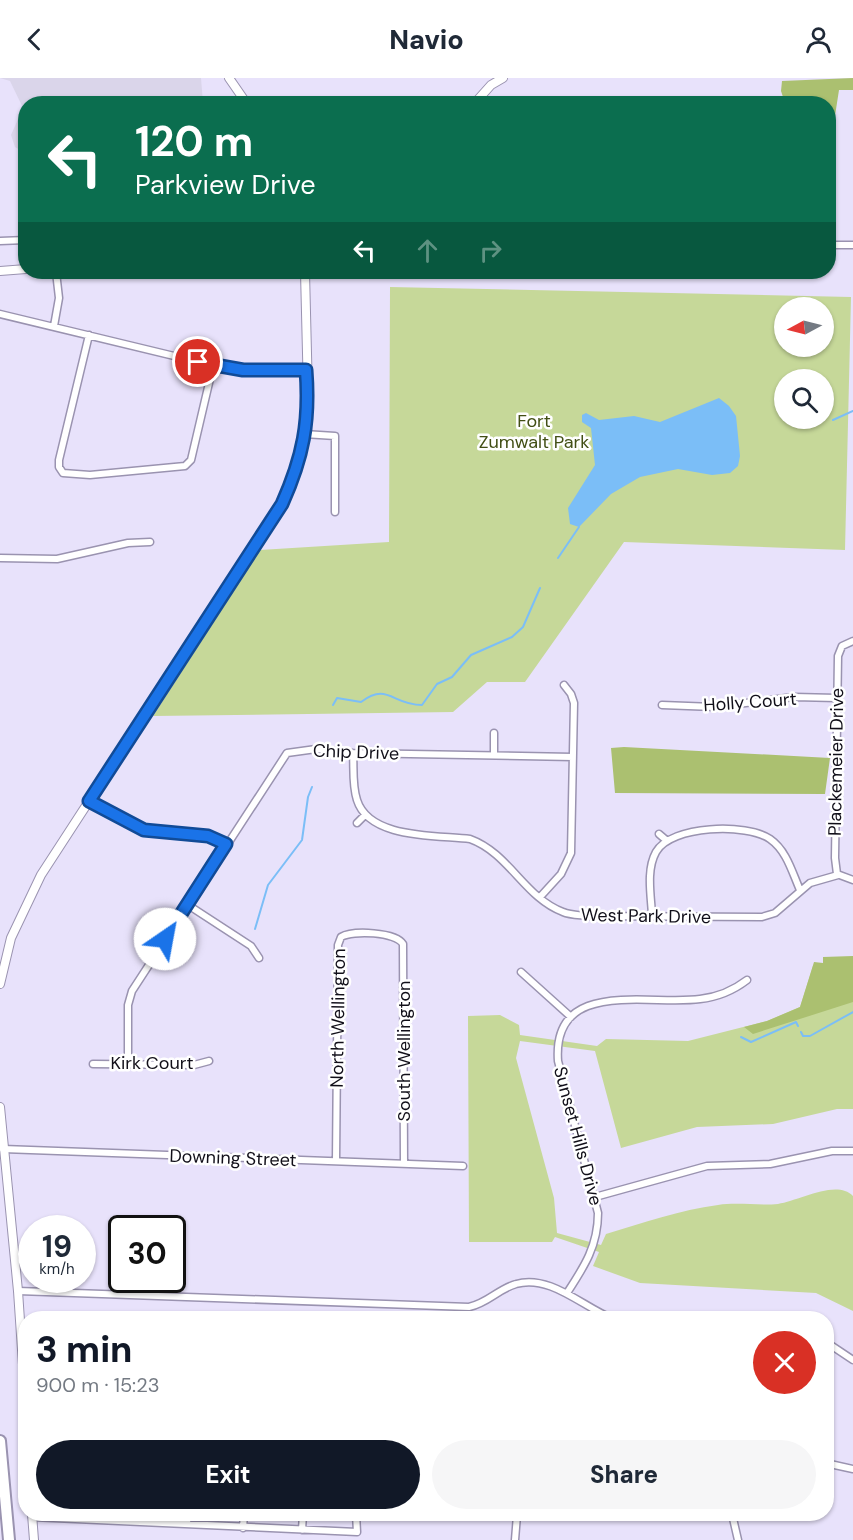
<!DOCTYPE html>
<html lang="en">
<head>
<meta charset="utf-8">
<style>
  body { margin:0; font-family:"DM Sans",sans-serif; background:#f6f6f7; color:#1f2937; height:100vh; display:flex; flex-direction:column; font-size:22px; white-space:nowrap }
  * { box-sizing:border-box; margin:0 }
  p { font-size:20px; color:#747a83 }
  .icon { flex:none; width:33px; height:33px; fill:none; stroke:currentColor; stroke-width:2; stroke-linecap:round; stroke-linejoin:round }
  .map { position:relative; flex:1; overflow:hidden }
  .details { position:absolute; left:18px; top:1233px; width:816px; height:210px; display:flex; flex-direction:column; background:#fff; border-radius:24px; box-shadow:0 2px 4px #0004 }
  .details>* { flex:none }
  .top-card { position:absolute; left:18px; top:18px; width:818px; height:183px; border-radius:24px; box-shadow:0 2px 4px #0004; background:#0b6e4f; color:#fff; overflow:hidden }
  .needle { width:39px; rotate:263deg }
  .fabs { position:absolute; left:774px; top:219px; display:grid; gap:12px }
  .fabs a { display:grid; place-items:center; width:60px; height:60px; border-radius:50%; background:#fff; box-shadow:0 2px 4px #0004; font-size:30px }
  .speed { position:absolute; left:18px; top:1137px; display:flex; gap:12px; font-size:30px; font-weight:700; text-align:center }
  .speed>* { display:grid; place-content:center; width:78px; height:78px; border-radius:50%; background:#fff; box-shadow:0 2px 4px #0004; line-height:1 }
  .speed small { font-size:15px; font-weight:400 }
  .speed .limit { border:3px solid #111; border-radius:9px; background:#fff; color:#111 }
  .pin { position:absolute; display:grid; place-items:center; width:51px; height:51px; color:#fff; margin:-26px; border:3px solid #fff; border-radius:50%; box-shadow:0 2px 6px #0007 }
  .me { position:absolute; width:66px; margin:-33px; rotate:33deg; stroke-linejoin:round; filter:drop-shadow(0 0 4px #0008) }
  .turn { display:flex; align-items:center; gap:21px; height:126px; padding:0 18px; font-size:27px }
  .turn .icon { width:78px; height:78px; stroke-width:2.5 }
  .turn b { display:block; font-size:42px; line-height:51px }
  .lanes { display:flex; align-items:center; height:57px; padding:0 18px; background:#0003; justify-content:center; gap:30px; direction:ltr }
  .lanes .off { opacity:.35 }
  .round { display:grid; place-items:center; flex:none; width:63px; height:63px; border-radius:32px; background:#f6f6f7 }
  .summary { display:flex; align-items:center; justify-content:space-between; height:102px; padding:0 18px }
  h1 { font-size:36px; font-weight:800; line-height:45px; color:#111827 }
  .primary-button { display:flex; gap:12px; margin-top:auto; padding:12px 18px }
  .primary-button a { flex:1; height:69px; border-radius:36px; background:#111827; color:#fff; font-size:24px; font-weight:800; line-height:69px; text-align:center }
  .primary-button a+a { background:#f6f6f7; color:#1f2937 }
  header { display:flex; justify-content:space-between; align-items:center; height:78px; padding:0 18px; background:#fff; font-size:27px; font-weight:800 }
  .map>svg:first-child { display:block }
  .commercial { fill:#dad5ea }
  .green { fill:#c6d899; fill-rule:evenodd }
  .forest { fill:#abc070 }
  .water { fill:#7bbef7 }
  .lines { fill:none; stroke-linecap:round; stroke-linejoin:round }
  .stream { stroke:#7bbef7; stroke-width:2 }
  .minor-casing { stroke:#9a93b0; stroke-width:9 }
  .tertiary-casing { stroke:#9a93b0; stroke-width:10 }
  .motorway-casing { stroke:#9a93b0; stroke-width:14 }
  .minor { stroke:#fff; stroke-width:6 }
  .tertiary { stroke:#fff; stroke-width:8 }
  .motorway { stroke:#fff; stroke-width:10 }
  .route-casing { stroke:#114b97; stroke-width:15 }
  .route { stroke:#1a73e8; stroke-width:10 }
  .labels { text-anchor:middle; stroke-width:5; stroke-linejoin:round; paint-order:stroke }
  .park-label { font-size:18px; fill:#424f15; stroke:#fff }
  .street-label { font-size:18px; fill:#110f19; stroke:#fff }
</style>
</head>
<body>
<header><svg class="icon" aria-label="back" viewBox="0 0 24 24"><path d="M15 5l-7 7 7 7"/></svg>Navio<svg class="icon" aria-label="person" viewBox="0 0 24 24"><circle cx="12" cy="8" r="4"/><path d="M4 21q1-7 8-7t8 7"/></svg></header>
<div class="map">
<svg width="853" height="1462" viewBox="0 0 853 1462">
  <rect width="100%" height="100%" fill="#e8e2fb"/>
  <path class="commercial" d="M0 0H201L203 25 26 26 25 75 15 69 11 57 23 30 10 3Z"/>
  <path class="green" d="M390 209 851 219 845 472 624 464 525 604H487L453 634 153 638 260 472 389 464ZM784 230H824V268H784ZM784 302H824V340H784Z
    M813 888 853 892V1031H837L773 1046 697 1049 621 1070 595 973 520 963 516 980 554 1120 557 1155 601 1167 606 1156C643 1145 680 1132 718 1127 738 1124 759 1128 778 1126 799 1123 836 1101 853 1118V1233L816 1215 640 1205 593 1188 599 1174 555 1159 552 1164H469L468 938 500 937 519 947 520 957 597 968 606 961 688 963 767 943 800 929Z"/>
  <path class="forest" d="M853 0V12H839L828 83V26L785 25 781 13 782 3Z
    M624 669 830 680 825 716 615 715 611 670Z
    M853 878V924L753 956 744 949 767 943 800 929 814 884 823 885V879Z"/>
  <path class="water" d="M719 320 729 328 736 338 740 378 738 388 730 395 712 397 678 391 640 399 611 416 579 449 570 446 568 430 595 387 591 350 582 344V337L586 335 599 342 634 338 660 344Z"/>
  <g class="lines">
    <path class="stream" d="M779 330H784
      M833 342 853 333
      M558 480 579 449
      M333 627 337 620 361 624C388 604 392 627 422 627L437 606 452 599 471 577 512 559 523 549 540 510
      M255 851 268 807 302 762 308 719 312 709
      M801 954 803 958H810L853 934
      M741 959 751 964 796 944 798 948"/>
    <defs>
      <path id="minor" d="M764 26V25
        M0 163 26 162
        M828 167H853
        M0 236 228 291 306 292
        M54 248 59 220 56 194
        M89 257 59 382V389L63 395 90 397 185 388 191 382 213 288
        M304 356 335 358V434
        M0 480 57 481 128 465 150 464
        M853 563 842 568 838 578 835 780 837 796 853 802
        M662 627 714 629 794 619 837 620
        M353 675C354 690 352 707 357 722 369 761 436 757 470 761 509 775 525 820 563 834 570 837 579 837 587 838L762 839 775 835 810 805 838 797
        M494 677V655
        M89 723 144 752 208 758 226 766
        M357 745 365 737
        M659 756 666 762
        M540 819 561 796 571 775 574 625 571 616 564 607
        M188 827 251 868 259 880
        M652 837C651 817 646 792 656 774 671 747 747 745 770 761 787 773 792 794 800 812
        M521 894 571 939
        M93 986 194 987 209 983
        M128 986V927L132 913 287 675 316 671 353 675 573 679
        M3 1071 463 1088
        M336 1083 338 867 341 859C353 852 396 854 403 866L404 1085
        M595 1119 707 1088 770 1086 832 1073H853
        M18 1213 469 1229C488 1225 498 1211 516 1206 549 1196 582 1228 611 1240
        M567 1215C584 1189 598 1168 598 1135L558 983C552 899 650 928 700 921 718 919 734 912 747 902
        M826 1264 853 1282
        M830 1386 853 1391
        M732 1436 738 1462
        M32 1439 357 1454 356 1436
        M187 1445 188 1436
        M243 1450 244 1436
        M302 1452 303 1436
        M515 1462 517 1437"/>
      <path id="tertiary" d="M229 0 247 26
        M474 26 491 7 503 0
        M0 193 26 191
        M0 906 11 860 41 797 282 426 299 387 305 351 308 316 305 194
        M0 1029 18 1213 26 1331
        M32 1436 34 1462"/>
      <path id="motorway" d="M0 1363 9 1462"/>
    </defs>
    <use href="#minor" class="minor-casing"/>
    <use href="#tertiary" class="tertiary-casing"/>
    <use href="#motorway" class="motorway-casing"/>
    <use href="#minor" class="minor"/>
    <use href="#tertiary" class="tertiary"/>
    <use href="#motorway" class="motorway"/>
  </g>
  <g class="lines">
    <defs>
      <path id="route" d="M165 861 226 766 208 758 144 752 89 723 282 426C303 379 310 344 306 292H243L198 284"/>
    </defs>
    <use href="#route" class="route-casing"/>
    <use href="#route" class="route"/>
  </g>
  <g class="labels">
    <g class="park-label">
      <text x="534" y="349">Fort<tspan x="534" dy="21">Zumwalt Park</tspan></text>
    </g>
    <g class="street-label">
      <text transform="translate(750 624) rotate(-4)" y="6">Holly Court</text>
      <text transform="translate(356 674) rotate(2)" y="6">Chip Drive</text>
      <text transform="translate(836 684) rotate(-89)" y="6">Plackemeier Drive</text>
      <text transform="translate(646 838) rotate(1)" y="6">West Park Drive</text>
      <text transform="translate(338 940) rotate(-89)" y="6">North Wellington</text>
      <text transform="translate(404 973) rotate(-90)" y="6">South Wellington</text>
      <text x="152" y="991">Kirk Court</text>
      <text transform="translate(578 1058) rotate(75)" y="6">Sunset Hills Drive</text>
      <text transform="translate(233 1080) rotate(2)" y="6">Downing Street</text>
    </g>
  </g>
</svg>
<div class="fabs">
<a><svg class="needle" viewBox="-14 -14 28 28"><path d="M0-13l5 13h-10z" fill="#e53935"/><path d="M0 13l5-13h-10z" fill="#747a83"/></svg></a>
<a><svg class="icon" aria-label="search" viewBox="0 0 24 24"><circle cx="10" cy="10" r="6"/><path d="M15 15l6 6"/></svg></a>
</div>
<div class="speed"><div>19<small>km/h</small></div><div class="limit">30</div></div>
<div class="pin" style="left:198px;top:284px;background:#d93025"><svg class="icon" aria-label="arrive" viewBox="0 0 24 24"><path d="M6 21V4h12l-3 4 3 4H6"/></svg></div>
<svg class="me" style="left:165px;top:861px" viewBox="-20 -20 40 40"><circle r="19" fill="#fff"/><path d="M0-13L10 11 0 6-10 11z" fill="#1a73e8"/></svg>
<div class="top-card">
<div class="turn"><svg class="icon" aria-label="left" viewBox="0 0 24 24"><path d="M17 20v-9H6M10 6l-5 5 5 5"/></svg><div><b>120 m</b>Parkview Drive</div></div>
<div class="lanes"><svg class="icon" aria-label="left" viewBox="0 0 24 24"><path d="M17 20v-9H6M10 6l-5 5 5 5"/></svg><svg class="icon off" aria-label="ahead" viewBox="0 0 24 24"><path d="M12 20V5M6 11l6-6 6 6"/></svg><svg class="icon off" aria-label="right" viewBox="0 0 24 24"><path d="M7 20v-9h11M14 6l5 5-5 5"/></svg></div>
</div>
<section class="details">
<div class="summary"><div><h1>3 min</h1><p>900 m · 15:23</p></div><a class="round" style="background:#d93025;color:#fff"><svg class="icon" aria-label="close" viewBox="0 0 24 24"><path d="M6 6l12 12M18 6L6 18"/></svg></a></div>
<div class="primary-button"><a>Exit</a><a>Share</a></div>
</section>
</div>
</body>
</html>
